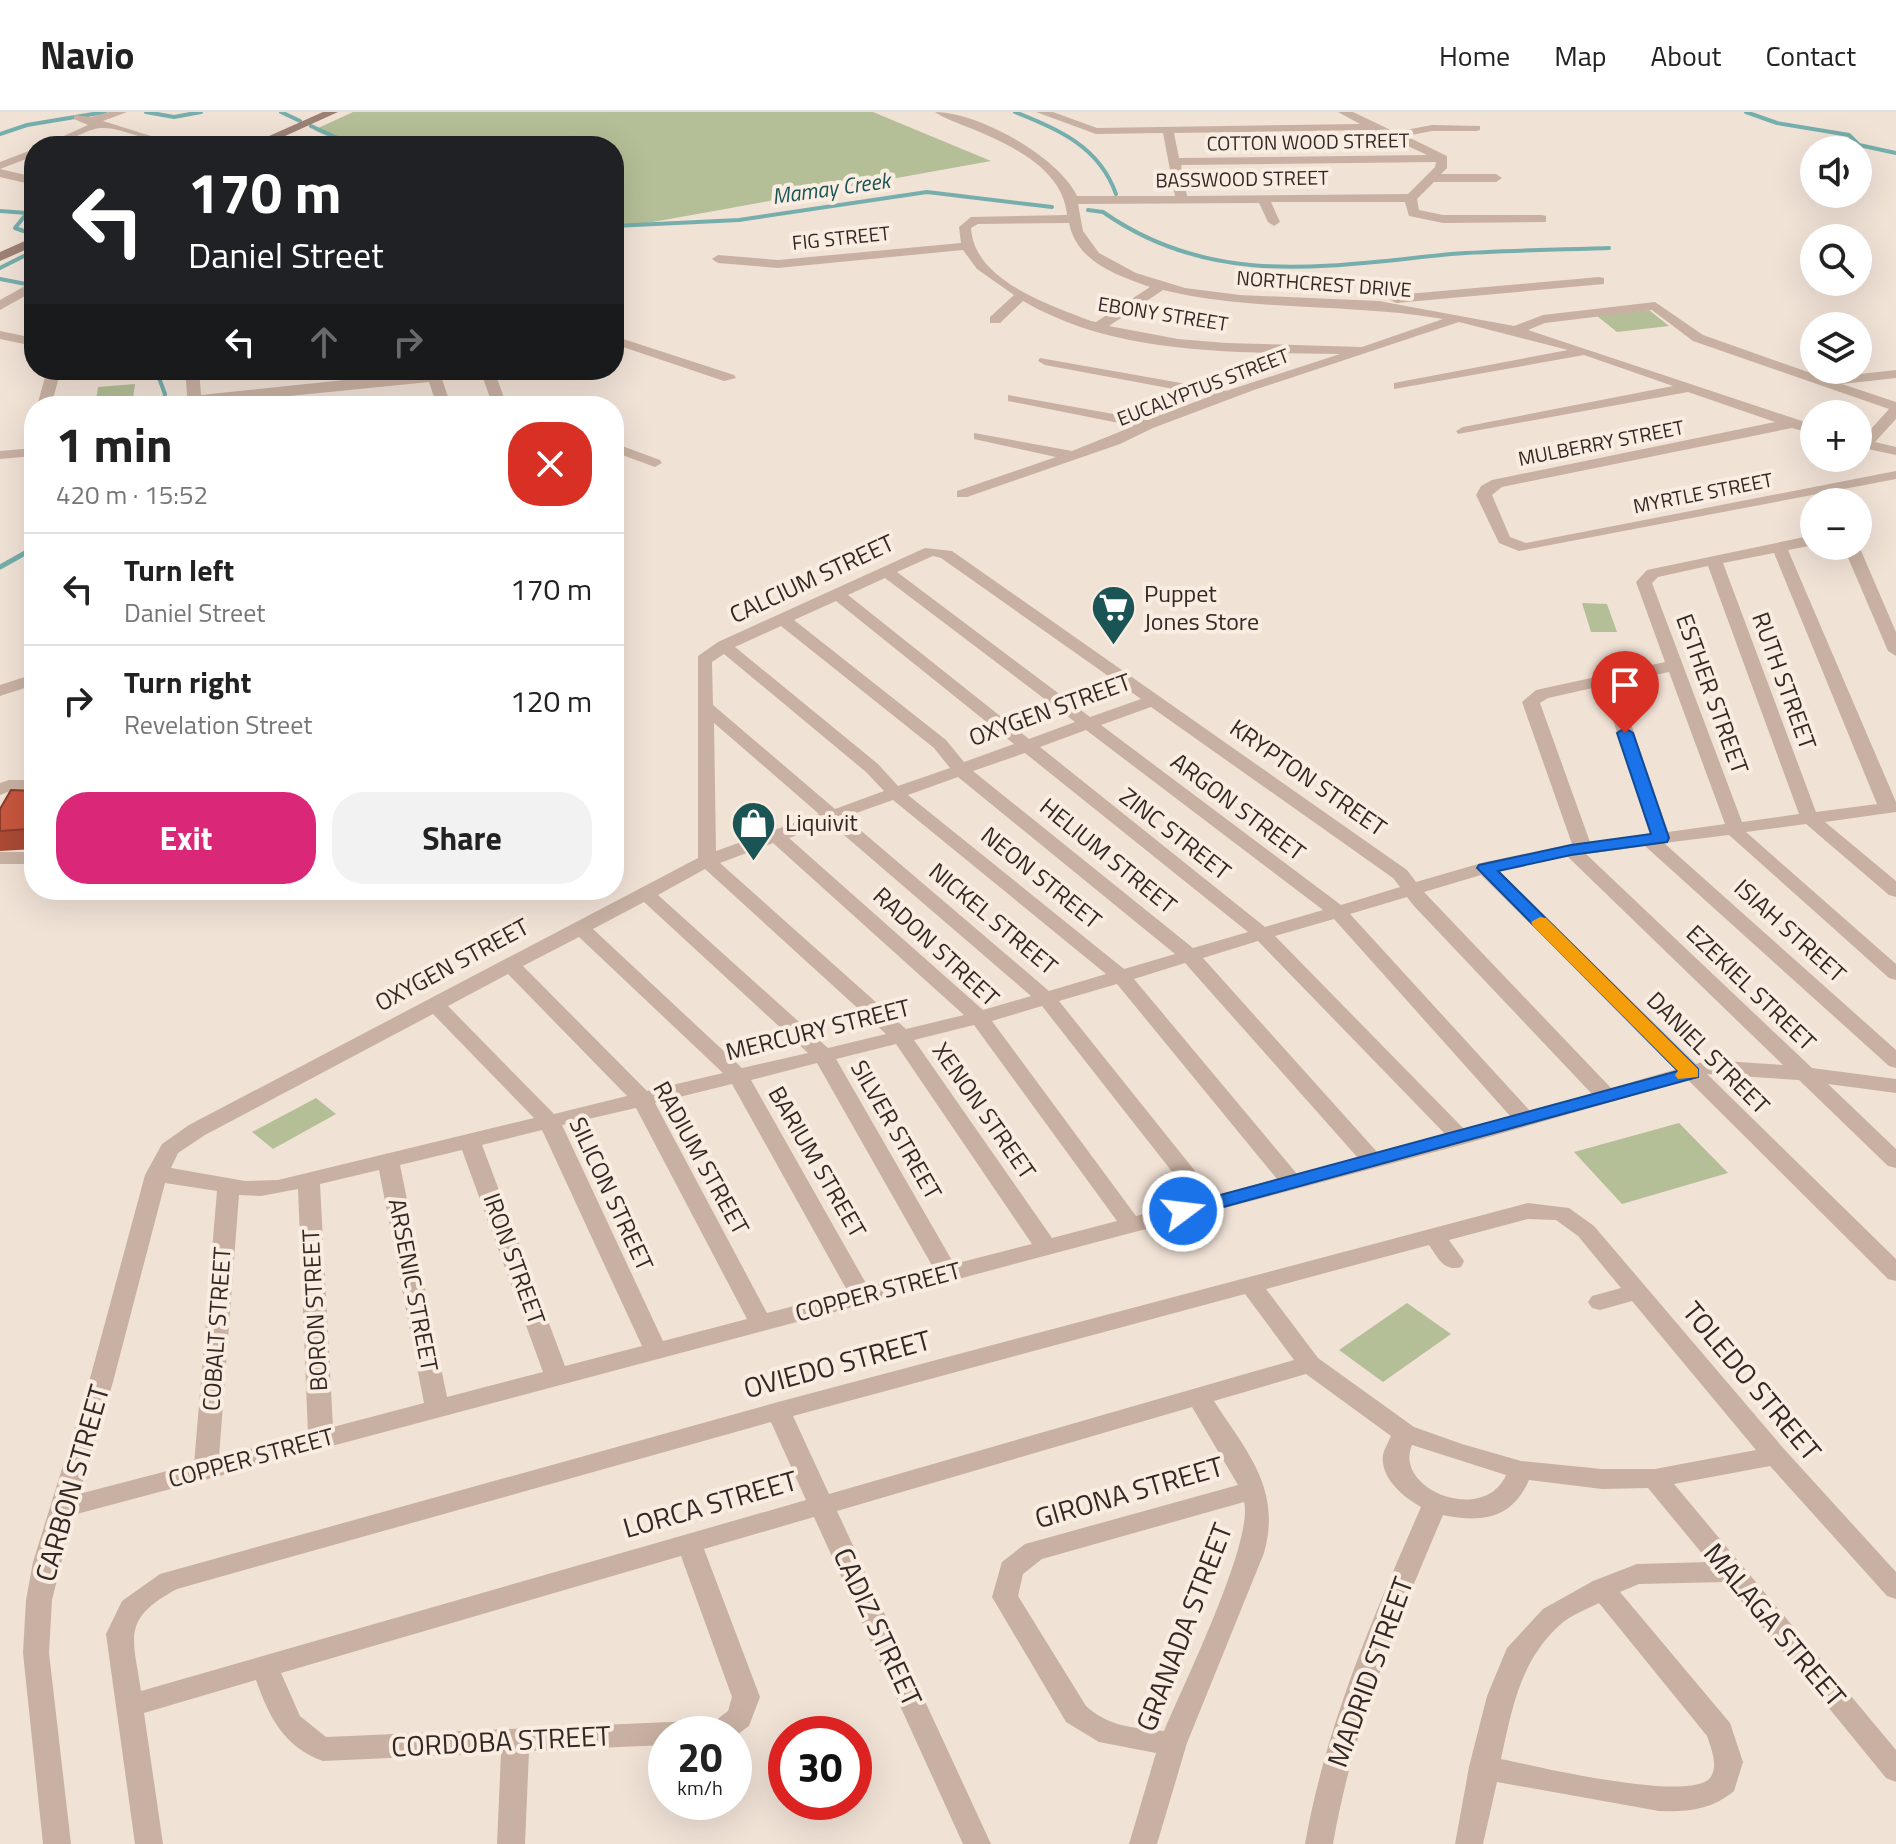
<!DOCTYPE html>
<html lang="en">
<head>
<meta charset="utf-8">
<style>
  body { margin:0; font-family:"Titillium Web",sans-serif; background:#f2f2f2; color:#222; height:100vh; display:flex; flex-direction:column; font-size:30px; white-space:nowrap }
  * { box-sizing:border-box; margin:0 }
  p { font-size:26px; color:#767676 }
  .icon { flex:none; width:44px; height:44px; fill:none; stroke:currentColor; stroke-width:2; stroke-linecap:round; stroke-linejoin:round }
  .map { position:relative; flex:1; overflow:hidden }
  .panel { position:absolute; left:24px; top:284px; width:600px; height:504px; display:flex; flex-direction:column; background:#fff; border-radius:32px; box-shadow:0 8px 32px #0002 }
  .panel>* { flex:none }
  .guide { position:absolute; left:24px; top:24px; width:600px; height:244px; border-radius:32px; box-shadow:0 8px 32px #0002; background:#202124; color:#fff; overflow:hidden }
  .controls { position:absolute; left:1800px; top:24px; display:grid; gap:16px }
  .controls a { display:grid; place-items:center; width:72px; height:72px; border-radius:50%; background:#fff; box-shadow:0 8px 32px #0002; font-size:40px }
  .speed { position:absolute; left:648px; top:1604px; display:flex; gap:16px; font-size:40px; font-weight:700; text-align:center }
  .speed>* { display:grid; place-content:center; width:104px; height:104px; border-radius:50%; background:#fff; box-shadow:0 8px 32px #0002; line-height:1 }
  .speed small { font-size:20px; font-weight:400 }
  .speed .limit { border:12px solid #d22; background:#fff; color:#111 }
  .pin { position:absolute; display:grid; place-items:center; width:68px; height:68px; color:#fff; margin:-82px -34px; border-radius:50% 50% 50% 0; rotate:-45deg; box-shadow:0 0 8px #0007 }
  .pin .icon { rotate:45deg }
  .me { position:absolute; width:88px; margin:-44px; rotate:75deg; stroke-linejoin:round; filter:drop-shadow(0 0 6px #0008) }
  .turn { display:flex; align-items:center; gap:28px; height:168px; padding:0 32px; font-size:36px }
  .turn .icon { width:104px; height:104px; stroke-width:2.5 }
  .turn b { display:block; font-size:56px; line-height:68px }
  .lanes { display:flex; align-items:center; height:76px; padding:0 32px; background:#0003; justify-content:center; gap:40px; direction:ltr }
  .lanes .off { opacity:.35 }
  .round { display:grid; place-items:center; flex:none; width:84px; height:84px; border-radius:32px; background:#f2f2f2 }
  .headline { display:flex; align-items:center; justify-content:space-between; height:136px; padding:0 32px }
  h1 { font-size:48px; font-weight:700; line-height:60px }
  .button { display:flex; gap:16px; margin-top:auto; padding:16px 32px }
  .button a { flex:1; height:92px; border-radius:32px; background:#db2777; color:#fff; font-size:32px; font-weight:700; line-height:92px; text-align:center }
  .button a+a { background:#f2f2f2; color:#222 }
  ul { padding:0; list-style:none }
  li { display:flex; align-items:center; gap:24px; height:112px; padding:0 32px; border-top:2px solid #e0e0e0 }
  li div { flex:1 }
  li b { display:block; font-size:30px }
  li em { font-style:normal }
  header { display:flex; align-items:center; gap:48px; box-sizing:border-box; height:112px; padding:0 40px; background:#fff; border-bottom:2px solid #e0e0e0 }
  header strong { font-size:38px }
  nav { display:flex; gap:44px; margin-inline-start:auto; font-size:28px }
  .map>svg:first-child { display:block }
  .green { fill:#b4bf97 }
  .lines { fill:none; stroke-linecap:round; stroke-linejoin:round }
  .stream-far1 { stroke:#75aeac; stroke-width:4 }
  .stream { stroke:#75aeac; stroke-width:5 }
  .street { fill:#c8b1a2; fill-rule:evenodd }
  .secondary { fill:#9c8074; fill-rule:evenodd }
  .wall { fill:#ab4a35 }
  .shaded-wall { fill:#8b3c2b }
  .building { fill:#c7563e; stroke:#8b3c2b; stroke-width:2 }
  .route { fill:#1a73e8; stroke:#114b97; stroke-width:2 }
  .slow { fill:#f59e0b }
  .labels { text-anchor:middle; stroke-width:8; stroke-linejoin:round; paint-order:stroke }
  .far-street-label { font-size:20px; fill:#332825; stroke:#f9ede2 }
  .far-water-label { font-size:22px; font-style:italic; fill:#1b5454; stroke:#f9ede2 }
  .street-label { font-size:24px; fill:#332825; stroke:#f9ede2 }
  .poi-label { font-size:24px; fill:#332825; stroke:#f9ede2; text-anchor:start }
  .near-street-label { font-size:28px; fill:#332825; stroke:#f9ede2 }
</style>
</head>
<body>
<header>
<strong>Navio</strong>
<nav><a>Home</a><a>Map</a><a>About</a><a>Contact</a></nav>
</header>
<div class="map">
<svg width="1896" height="1732" viewBox="0 0 1896 1732">
  <rect width="100%" height="100%" fill="#f1e2d6"/>
  <path class="green" d="M353 0H873L991 49 614 117V34H348L314 18Z
    M1649 198 1669 214 1617 220 1597 204Z
    M135 272 132 294H95L98 275Z
    M1582 491 1607 492 1617 520H1591Z
    M316 986 336 1002 273 1037 252 1020Z
    M1679 1011 1728 1061 1622 1092 1574 1040Z
    M1407 1191 1451 1222 1383 1270 1339 1238Z"/>
  <g class="lines">
    <path class="stream-far1" d="M146 0 174 5 201 0
      M281 0 300 9
      M1015 0C1059 18 1099 34 1116 82
      M1746 0 1777 11 1849 23 1859 33 1896 41
      M311 14 355 34
      M0 22 27 13 105 0
      M1088 98 1103 100
      M0 99 27 101 15 116 32 122
      M1103 100C1213 177 1327 154 1451 142 1503 138 1556 138 1609 136
      M614 114 739 108 927 80 1052 95
      M0 156 34 139
      M0 167 26 172
      M34 199 29 204 34 207
      M156 258 165 282 164 293"/>
    <path class="stream" d="M0 455 34 436"/>
    <path class="street" d="M109 0H127L103 9 183 34C154 34 124 15 102 16 85 16 67 34 42 34L88 13 74 7V3L91 5Z
      M935 0C978 0 1059 45 1077 84H1175L1163 21 1096 22 1036 0H1053L1097 16 1360 12 1338 0H1353L1395 20 1432 13 1480 14V18L1476 19H1432L1406 24 1447 44V56L1441 62H1496L1502 66 1496 70H1434L1417 87 1419 98 1443 103H1542L1546 104V110L1443 111 1409 104 1405 90H1271L1280 110 1274 114 1268 110 1259 91 1078 92 1083 119 1099 141 1136 161 1185 176 1240 183 1379 189 1514 214 1543 203 1655 190 1703 223 1825 266 1896 258V266L1842 272 1896 290V307L1875 330 1896 335V343L1858 335V327H1862L1889 297 1693 229 1652 198 1545 211 1528 218 1814 313V322L1792 316 1502 375 1492 383 1510 425 1526 431 1896 359V367L1519 439 1499 431 1476 383 1481 374 1492 368 1775 310 1688 280 1458 322 1456 319 1463 315 1673 274 1584 243 1394 277V271L1399 270 1568 238 1459 210 1254 278 1153 316 1120 332 967 385H957V379L1056 345 974 327V321L1072 339 1134 314 1008 289V283L1147 308 1211 284 1045 253 1038 249 1040 246 1226 279 1340 242C1235 240 1117 244 1023 189L1000 211H990V205L1014 183 977 157 963 138 778 156 718 151 712 147 718 143 778 148 961 131 959 115 971 105 1067 103C1063 56 1009 32 970 16 958 11 945 7 935 0ZM1374 18 1427 43 1179 46 1174 21ZM1436 50 1435 55 1408 82 1187 84 1181 53ZM1069 111C1077 150 1116 163 1150 175L1096 210 1091 209C1050 193 974 169 971 116L978 112ZM1163 178C1254 200 1350 191 1443 207L1362 235 1226 231 1178 227 1109 214Z
      M34 37V44L0 57 34 65V73L0 65V50Z
      M1599 165 1604 166V172L1396 191 1389 187 1396 183Z
      M34 169V179L0 198V188Z
      M0 219 34 226V234L0 227Z
      M614 224 734 263 736 266 724 269 614 232Z
      M47 258H61L51 294H37Z
      M185 258H199L201 283 439 258 451 294H437L429 270 188 294Z
      M480 258H494L507 294H493Z
      M614 331 660 348 662 351 655 355 614 340Z
      M34 336V344L0 347V339Z
      M1814 423V433L1788 438 1896 690V700L1825 710 1896 769V785L1889 783 1806 712 1746 720 1896 852V868L1889 866 1729 723 1664 731 1896 938V956L1889 954 1645 734 1586 742 1812 956 1896 967V981L1828 972 1896 1037V1056L1888 1054 1799 968 1707 962 1896 1147V1169L1888 1167 1688 968 1461 1033 73 1403 52 1488 49 1541 71 1732H43L23 1541 26 1488 33 1450 89 1270 145 1063 162 1032 189 1013 698 746V544L718 530 925 436 952 439 1407 758 1416 770 1485 750 1572 732 1522 590 1536 578 1665 550 1636 470 1647 458ZM1774 441 1877 692 1816 700 1723 451ZM933 444 941 446 1141 587 1090 605 897 460ZM1708 454 1799 702 1742 710 1652 471 1658 465ZM885 466 1075 610 1029 627 848 483ZM836 489 1014 632 964 650 946 628 794 508ZM781 514 934 636 950 656 898 674 878 652 735 535ZM724 542 866 660 884 679 835 697 713 593 712 550ZM1669 560 1725 712 1668 720 1617 571ZM1602 574 1650 722 1590 730 1540 591 1548 586ZM1151 595 1393 766 1400 775 1341 793 1101 613ZM714 611 819 702 716 739ZM1086 618 1323 798 1265 815 1040 635ZM1025 641 1248 820 1193 836 973 659ZM958 665 1175 842 1124 857 908 683ZM893 688 1106 862 1049 879 845 705ZM830 711 1031 884 983 898 789 726ZM773 731 964 903 906 917 720 751ZM1567 744 1783 953 1709 948 1696 952 1499 759ZM705 757 886 922 828 936 658 783ZM1481 763 1677 957 1611 976 1424 780ZM1407 785 1414 794 1592 982 1530 999 1350 802ZM644 790 808 941 742 956 593 817ZM1334 807 1511 1005 1465 1018 1275 824ZM579 825 723 961 647 979 523 854ZM1258 829 1446 1023 1378 1041 1203 846ZM1185 851 1358 1046 1297 1062 1134 867ZM508 862 627 984 554 1002 448 894ZM1117 872 1277 1067 1215 1084 1059 889ZM1042 894 1195 1089 1136 1104 992 909ZM433 902 534 1006 278 1068 245 1069 171 1056 178 1041 205 1023ZM974 913 1117 1109 1052 1126 914 928ZM896 932 1032 1132 954 1152 836 947ZM817 951 934 1157 868 1175 751 968ZM732 972 848 1180 767 1201 655 991ZM636 996 747 1207 663 1229 562 1013ZM542 1018 642 1234 565 1254 482 1033ZM462 1038 543 1260 447 1285 400 1053ZM379 1058 424 1291 333 1315 320 1072ZM165 1071 217 1079 194 1352 79 1382 113 1270ZM298 1077 308 1322 219 1345 239 1083 261 1084Z
      M1843 434H1859L1896 520V544L1888 539Z
      M34 562V573L0 584V573Z
      M9 668H34V678H13L0 683V671Z
      M0 740H34V752H0Z
      M1528 1091 1569 1096 1594 1114 1784 1337 1896 1460V1487L1887 1484 1770 1354 1674 1372 1896 1638V1670L1886 1666 1726 1470 1639 1472 1620 1480 1730 1611 1743 1650 1734 1679C1711 1698 1688 1700 1659 1699L1497 1670 1483 1732H1455L1469 1655 1487 1584 1507 1536 1543 1497 1593 1469 1637 1452 1709 1450 1648 1376 1602 1377 1529 1368C1512 1407 1482 1411 1443 1403 1397 1511 1353 1616 1333 1732H1305C1326 1613 1373 1505 1421 1395 1403 1385 1380 1366 1383 1343 1384 1337 1389 1329 1391 1324L1306 1262 1214 1289C1247 1340 1282 1377 1264 1441L1187 1631 1157 1732H1129L1156 1641 1099 1630 1066 1610 992 1485 1002 1450 1025 1432 1238 1373 1192 1295 837 1399 991 1732H963L814 1405 704 1437 760 1585 749 1614 734 1625V1622H666V1633L529 1639 525 1732H497L501 1641 323 1649C284 1635 269 1605 256 1568L144 1601 163 1732H135L106 1522 122 1489 160 1462 778 1290ZM1528 1107 1556 1108 1578 1124 1621 1176 1592 1184 1588 1190 1592 1196 1600 1198 1632 1189 1756 1338 1655 1357H1602L1521 1349 1462 1332 1414 1315 1318 1246 1266 1177 1429 1133C1438 1146 1444 1160 1461 1155L1464 1149 1449 1128ZM1245 1182 1294 1248 829 1382 793 1304ZM771 1310 806 1388 141 1579C133 1525 121 1507 177 1477ZM1412 1333 1506 1363C1484 1413 1393 1378 1412 1333ZM1244 1390C1254 1429 1183 1574 1164 1619 1134 1616 1109 1615 1086 1594L1018 1484 1023 1462 1042 1447ZM681 1444 732 1585 728 1599 716 1608 326 1625 300 1604 281 1561ZM1599 1491 1707 1624C1711 1636 1719 1654 1710 1666 1688 1691 1536 1654 1501 1647 1512 1597 1520 1548 1561 1512 1571 1503 1587 1497 1599 1491Z"/>
    <path class="secondary" d="M323 0H338L263 34H247Z
      M34 125V134L0 149V140Z"/>
  </g>
  <path class="wall" d="M34 679V737L0 739V697Z
    M379 778H409L400 785Z"/>
  <path class="shaded-wall" d="M399 778H409L400 785Z"/>
  <path class="building" d="M11 678 34 679V721H32L29 717 0 719V697Z"/>
  <path class="route" d="M1625 616 1633 621 1669 726 1667 730 1571 743 1498 759 1698 957V965L1183 1106 1176 1104 1173 1099 1176 1095 1678 959 1477 756 1479 753 1571 733 1651 722 1617 621Z"/>
  <path class="slow" d="M1540 805 1546 806 1698 957V965L1678 967 1675 963 1678 959 1533 814 1531 810Z"/>
  <defs>
    <symbol id="supermarket-pin" viewBox="-11 -11 22 30"><path d="M0 17L-7.5 6A9.5 9.5 0 1 1 7.5 6Z" fill="#1b5454" stroke="#f9ede2"/><path d="M-6-5.5h2.5l.6 2H6L4.5 2H-2.5L-4.4-4H-6ZM-1.5 3.2a1.3 1.3 0 1 0 .1 0ZM3 3.2a1.3 1.3 0 1 0 .1 0Z" fill="#fff"/></symbol>
    <symbol id="shop-pin" viewBox="-11 -11 22 30"><path d="M0 17L-7.5 6A9.5 9.5 0 1 1 7.5 6Z" fill="#1b5454" stroke="#f9ede2"/><path d="M-5-2.5h2.3a2.7 3.5 0 0 1 5.4 0H5L5.5 6h-11ZM-1.5-2.5h3a1.5 2.3 0 0 0-3 0Z" fill="#fff"/></symbol>
  </defs>
  <g fill-rule="evenodd">
    <use href="#supermarket-pin" x="1088" y="470" width="51" height="69"/>
    <use href="#shop-pin" x="728" y="686" width="51" height="69"/>
  </g>
  <g class="labels">
    <g class="far-street-label">
      <text transform="translate(1308 30) rotate(-1)" y="7">COTTON WOOD STREET</text>
      <text transform="translate(1242 67) rotate(-1)" y="7">BASSWOOD STREET</text>
      <text transform="translate(841 126) rotate(-6)" y="7">FIG STREET</text>
      <text transform="translate(1324 172) rotate(4)" y="7">NORTHCREST DRIVE</text>
      <text transform="translate(1163 202) rotate(9)" y="7">EBONY STREET</text>
      <text transform="translate(1203 275) rotate(-21)" y="7">EUCALYPTUS STREET</text>
      <text transform="translate(1601 331) rotate(-11)" y="7">MULBERRY STREET</text>
      <text transform="translate(1703 381) rotate(-11)" y="7">MYRTLE STREET</text>
    </g>
    <g class="far-water-label">
      <text transform="translate(831 76) rotate(-8)" y="8">Mamay Creek</text>
    </g>
    <g class="street-label">
      <text transform="translate(812 467) rotate(-25)" y="8">CALCIUM STREET</text>
      <text transform="translate(1784 569) rotate(70)" y="8">RUTH STREET</text>
      <text transform="translate(1712 582) rotate(70)" y="8">ESTHER STREET</text>
      <text transform="translate(1050 598) rotate(-20)" y="8">OXYGEN STREET</text>
      <text transform="translate(1308 666) rotate(35)" y="8">KRYPTON STREET</text>
      <text transform="translate(1238 695) rotate(37)" y="8">ARGON STREET</text>
      <text transform="translate(1175 722) rotate(38)" y="8">ZINC STREET</text>
      <text transform="translate(1108 744) rotate(39)" y="8">HELIUM STREET</text>
      <text transform="translate(1041 766) rotate(39)" y="8">NEON STREET</text>
      <text transform="translate(993 807) rotate(40)" y="8">NICKEL STREET</text>
      <text transform="translate(1790 819) rotate(42)" y="8">ISIAH STREET</text>
      <text transform="translate(936 835) rotate(43)" y="8">RADON STREET</text>
      <text transform="translate(452 853) rotate(-28)" y="8">OXYGEN STREET</text>
      <text transform="translate(1751 876) rotate(44)" y="8">EZEKIEL STREET</text>
      <text transform="translate(818 918) rotate(-14)" y="8">MERCURY STREET</text>
      <text transform="translate(1708 941) rotate(45)" y="8">DANIEL STREET</text>
      <text transform="translate(984 999) rotate(55)" y="8">XENON STREET</text>
      <text transform="translate(896 1018) rotate(60)" y="8">SILVER STREET</text>
      <text transform="translate(701 1046) rotate(61)" y="8">RADIUM STREET</text>
      <text transform="translate(817 1050) rotate(60)" y="8">BARIUM STREET</text>
      <text transform="translate(611 1082) rotate(65)" y="8">SILICON STREET</text>
      <text transform="translate(514 1147) rotate(70)" y="8">IRON STREET</text>
      <text transform="translate(413 1173) rotate(79)" y="8">ARSENIC STREET</text>
      <text transform="translate(878 1180) rotate(-15)" y="8">COPPER STREET</text>
      <text transform="translate(315 1198) rotate(-93)" y="8">BORON STREET</text>
      <text transform="translate(217 1217) rotate(-86)" y="8">COBALT STREET</text>
      <text transform="translate(251 1346) rotate(-15)" y="8">COPPER STREET</text>
    </g>
    <g class="poi-label">
      <text x="1144" y="490">Puppet<tspan x="1144" dy="28">Jones Store</tspan></text>
      <text x="785" y="719">Liquivit</text>
    </g>
    <g class="near-street-label">
      <text transform="translate(837 1252) rotate(-15)" y="10">OVIEDO STREET</text>
      <text transform="translate(1752 1269) rotate(50)" y="10">TOLEDO STREET</text>
      <text transform="translate(72 1371) rotate(-74)" y="10">CARBON STREET</text>
      <text transform="translate(1129 1380) rotate(-16)" y="10">GIRONA STREET</text>
      <text transform="translate(710 1392) rotate(-16)" y="10">LORCA STREET</text>
      <text transform="translate(1775 1513) rotate(50)" y="10">MALAGA STREET</text>
      <text transform="translate(878 1515) rotate(65)" y="10">CADIZ STREET</text>
      <text transform="translate(1184 1515) rotate(-69)" y="10">GRANADA STREET</text>
      <text transform="translate(1370 1560) rotate(-70)" y="10">MADRID STREET</text>
      <text transform="translate(501 1629) rotate(-3)" y="10">CORDOBA STREET</text>
    </g>
  </g>
</svg>
<div class="controls">
<a><svg class="icon" aria-label="sound" viewBox="0 0 24 24"><path d="M4 9h4l5-4v14l-5-4H4zM17 9q2 3 0 6"/></svg></a>
<a><svg class="icon" aria-label="search" viewBox="0 0 24 24"><circle cx="10" cy="10" r="6"/><path d="M15 15l6 6"/></svg></a>
<a><svg class="icon" aria-label="layers" viewBox="0 0 24 24"><path d="M12 4l9 5-9 5-9-5zM3 14l9 5 9-5"/></svg></a>
<a>+</a>
<a>−</a>
</div>
<div class="speed"><div>20<small>km/h</small></div><div class="limit">30</div></div>
<div class="pin" style="left:1625px;top:621px;background:#d93025"><svg class="icon" aria-label="arrive" viewBox="0 0 24 24"><path d="M6 21V4h12l-3 4 3 4H6"/></svg></div>
<svg class="me" style="left:1183px;top:1099px" viewBox="-20 -20 40 40"><circle r="17" fill="#1a73e8" stroke="#fff" stroke-width="3"/><path d="M0-11L8 9 0 5-8 9z" fill="#fff"/></svg>
<div class="guide">
<div class="turn"><svg class="icon" aria-label="left" viewBox="0 0 24 24"><path d="M17 20v-9H6M10 6l-5 5 5 5"/></svg><div><b>170 m</b>Daniel Street</div></div>
<div class="lanes"><svg class="icon" aria-label="left" viewBox="0 0 24 24"><path d="M17 20v-9H6M10 6l-5 5 5 5"/></svg><svg class="icon off" aria-label="ahead" viewBox="0 0 24 24"><path d="M12 20V5M6 11l6-6 6 6"/></svg><svg class="icon off" aria-label="right" viewBox="0 0 24 24"><path d="M7 20v-9h11M14 6l5 5-5 5"/></svg></div>
</div>
<section class="panel">
<div class="headline"><div><h1>1 min</h1><p>420 m · 15:52</p></div><a class="round" style="background:#d93025;color:#fff"><svg class="icon" aria-label="close" viewBox="0 0 24 24"><path d="M6 6l12 12M18 6L6 18"/></svg></a></div>
<ul>
<li><svg class="icon" aria-label="left" viewBox="0 0 24 24"><path d="M17 20v-9H6M10 6l-5 5 5 5"/></svg><div><b>Turn left</b><p>Daniel Street</p></div><em>170 m</em></li>
<li><svg class="icon" aria-label="right" viewBox="0 0 24 24"><path d="M7 20v-9h11M14 6l5 5-5 5"/></svg><div><b>Turn right</b><p>Revelation Street</p></div><em>120 m</em></li>
</ul>
<div class="button"><a>Exit</a><a>Share</a></div>
</section>
</div>
</body>
</html>
